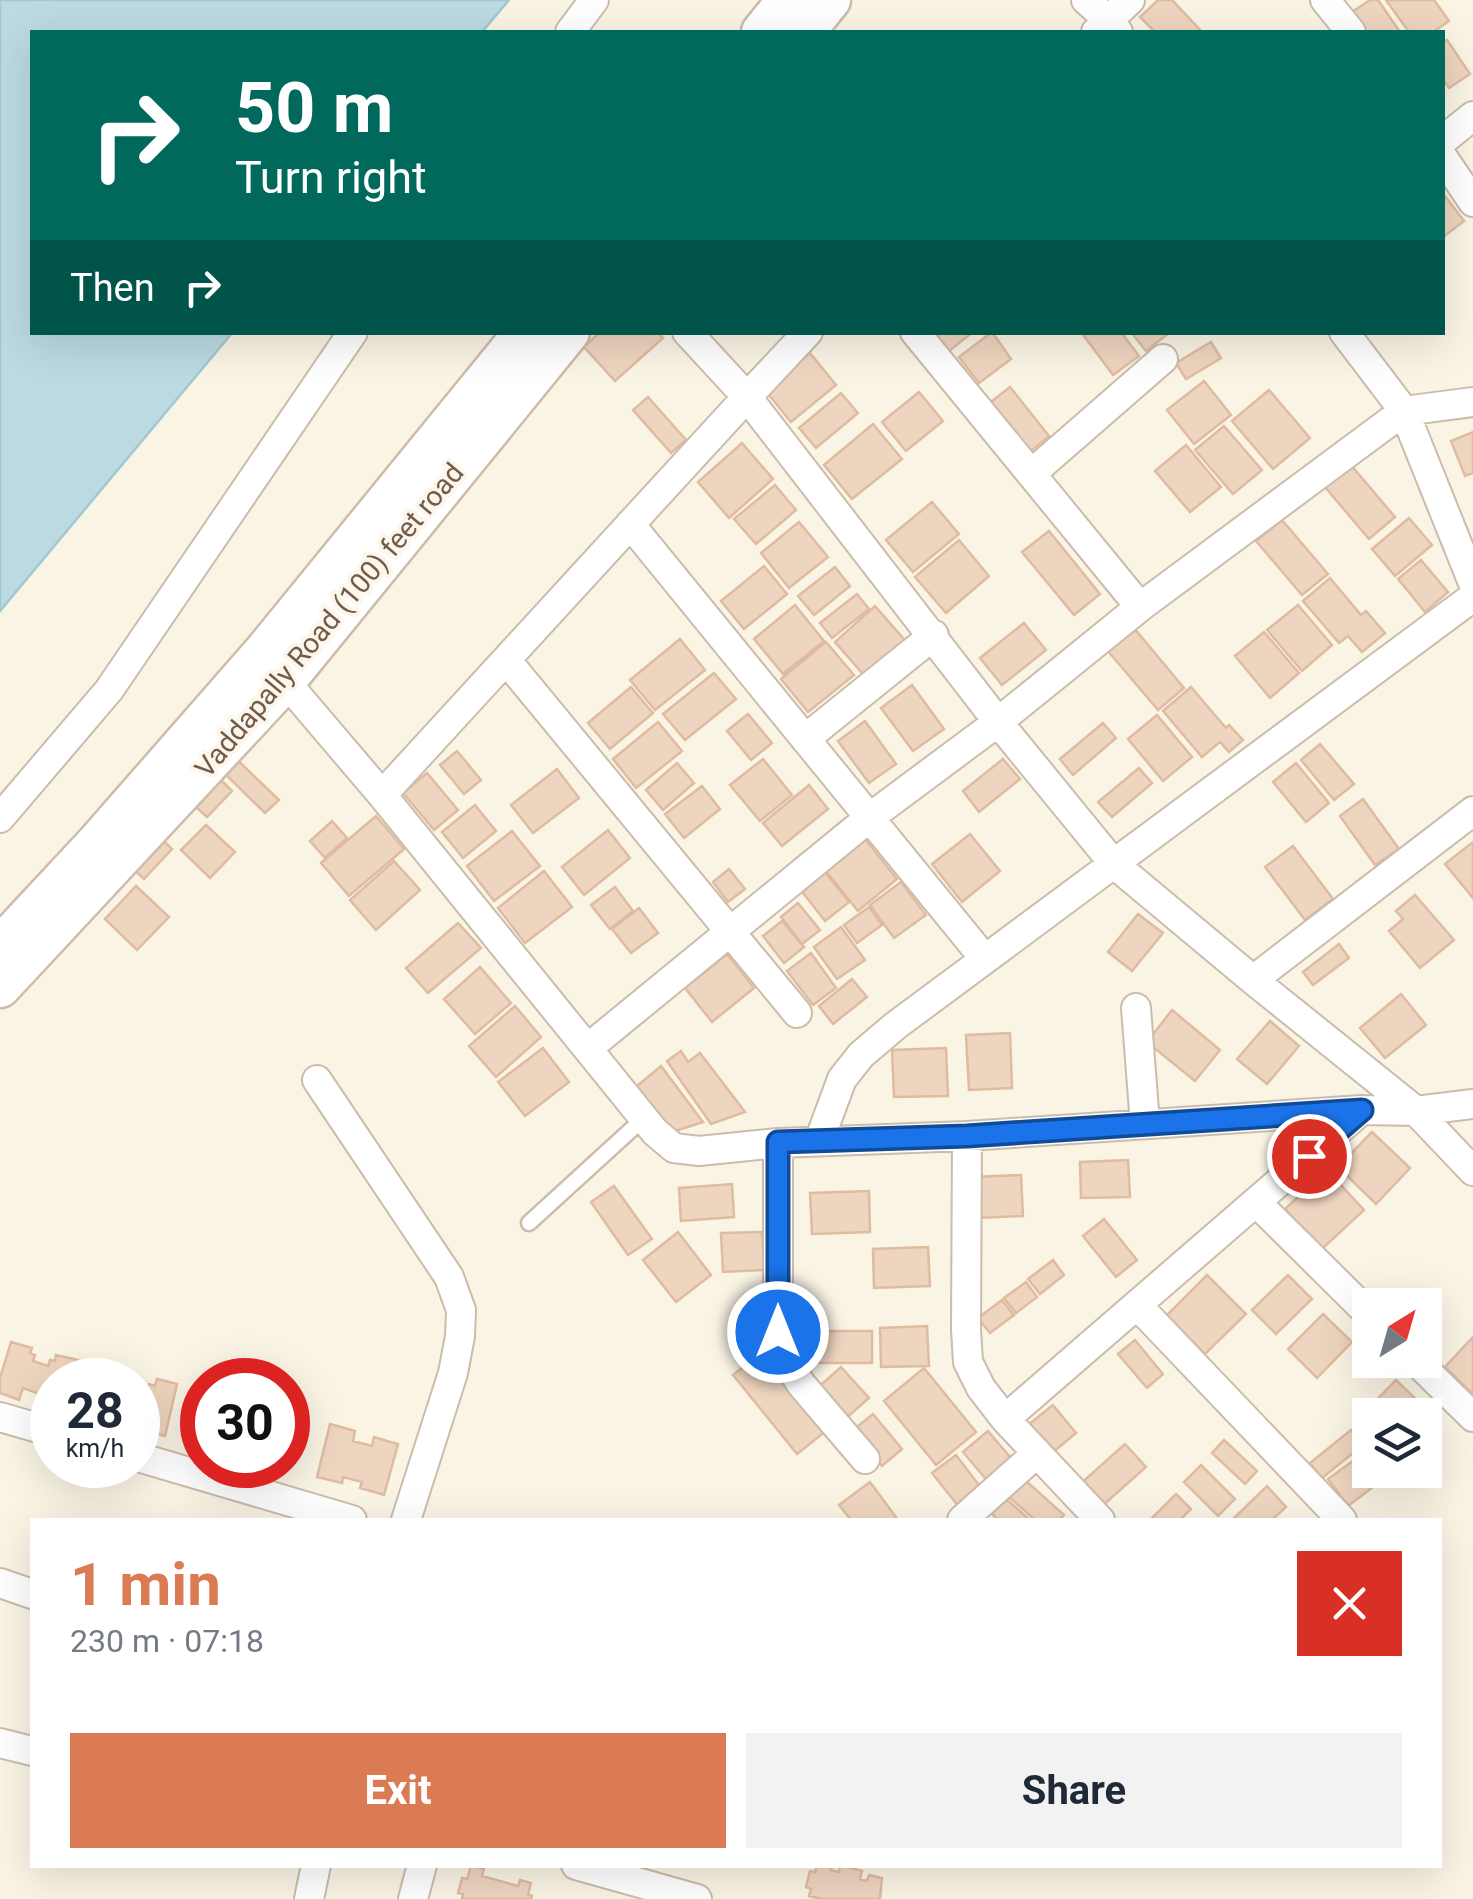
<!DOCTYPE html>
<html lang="en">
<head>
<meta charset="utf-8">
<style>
  body { margin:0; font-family:Roboto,sans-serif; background:#f2f2f3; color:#1f2937; height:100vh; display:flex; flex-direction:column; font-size:38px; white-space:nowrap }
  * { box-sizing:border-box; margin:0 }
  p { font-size:32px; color:#747a83 }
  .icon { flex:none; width:55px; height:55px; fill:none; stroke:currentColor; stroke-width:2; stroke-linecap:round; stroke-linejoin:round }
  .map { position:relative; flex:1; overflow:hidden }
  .panel { position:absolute; left:30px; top:1518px; width:1412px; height:350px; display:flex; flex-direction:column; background:#fff; border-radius:0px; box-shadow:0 10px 40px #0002 }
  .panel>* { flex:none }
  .guide { position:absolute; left:30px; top:30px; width:1415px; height:305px; border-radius:0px; box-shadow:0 10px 40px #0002; background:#00695c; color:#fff; overflow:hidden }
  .needle { width:65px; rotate:37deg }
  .buttons { position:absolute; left:1352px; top:1288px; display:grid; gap:20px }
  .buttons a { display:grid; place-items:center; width:90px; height:90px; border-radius:0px; background:#fff; box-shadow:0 10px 40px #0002; font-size:50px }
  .speed { position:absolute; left:30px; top:1358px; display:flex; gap:20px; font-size:50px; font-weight:700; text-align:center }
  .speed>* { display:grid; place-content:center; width:130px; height:130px; border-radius:50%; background:#fff; box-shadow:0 10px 40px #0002; line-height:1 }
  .speed small { font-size:25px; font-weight:400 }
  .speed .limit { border:15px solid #d22; background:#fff; color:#111 }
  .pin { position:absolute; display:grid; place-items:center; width:85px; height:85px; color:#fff; margin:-42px; border:5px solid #fff; border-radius:50%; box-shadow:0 2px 10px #0007 }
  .me { position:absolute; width:110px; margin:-55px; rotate:0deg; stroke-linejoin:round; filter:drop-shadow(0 0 8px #0008) }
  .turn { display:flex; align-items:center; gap:35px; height:210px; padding:0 40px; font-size:45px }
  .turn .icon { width:130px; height:130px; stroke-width:2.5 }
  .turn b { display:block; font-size:70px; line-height:85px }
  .then { display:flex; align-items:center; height:95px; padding:0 40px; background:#0003; gap:20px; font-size:38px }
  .round { display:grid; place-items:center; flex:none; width:105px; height:105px; border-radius:0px; background:#f2f2f3 }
  .head { display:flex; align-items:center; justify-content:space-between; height:170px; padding:0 40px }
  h1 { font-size:60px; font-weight:700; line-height:75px; color:#db7b54 }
  .cta { display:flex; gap:20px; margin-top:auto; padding:20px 40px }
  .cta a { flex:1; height:115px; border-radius:0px; background:#db7b54; color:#fff; font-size:40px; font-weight:700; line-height:115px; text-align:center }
  .cta a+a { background:#f2f2f3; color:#1f2937 }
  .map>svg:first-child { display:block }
  .water { fill:#bbdae2; stroke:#a2c8d3; stroke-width:2.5 }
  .building { fill:#eed5bf; stroke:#dfbca1; stroke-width:2.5 }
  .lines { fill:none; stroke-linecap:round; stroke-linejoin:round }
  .lane-casing { stroke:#cbbcac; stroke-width:19 }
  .street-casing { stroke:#cbbcac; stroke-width:32 }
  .secondary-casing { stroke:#cebcaa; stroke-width:45 }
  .lane { stroke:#fff; stroke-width:14 }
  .street { stroke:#fff; stroke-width:28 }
  .secondary { stroke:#fff; stroke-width:40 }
  .route-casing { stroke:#114b97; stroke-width:25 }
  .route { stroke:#1a73e8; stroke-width:18 }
  .labels { text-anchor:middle; stroke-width:8; stroke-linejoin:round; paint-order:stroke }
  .street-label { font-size:28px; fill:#715c4c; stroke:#fdf7eb }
</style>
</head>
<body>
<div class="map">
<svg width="1473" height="1899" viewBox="0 0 1473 1899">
  <rect width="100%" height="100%" fill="#faf4e5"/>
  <path class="water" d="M0 0H509L482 32H32V332L232 333 0 611Z"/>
  <path class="building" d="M1158 0H1172L1202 32H1155L1140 17Z
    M1370 0H1378L1400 32H1367L1352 12Z
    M1386 0H1434L1449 21 1433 32H1409Z
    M1447 40 1470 74 1449 88 1442 78V43Z
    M1445 196 1464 221 1442 238V197Z
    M600 332H657L663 338 615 381 584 347Z
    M934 332H973L949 351Z
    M992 332 1011 359 979 383 959 357Z
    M1081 332H1121L1139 356 1113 375Z
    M1131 332H1170L1146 351Z
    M1211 342 1221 358 1186 379 1176 363Z
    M810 353 836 385 791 422 765 390Z
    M1204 381 1231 415 1194 444 1167 410Z
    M1010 387 1049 436 1026 455 987 405Z
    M1269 390 1310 438 1273 469 1232 421Z
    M919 392 943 421 906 451 882 422Z
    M841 393 858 413 816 448 799 428Z
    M648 397 686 440 671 453 633 410Z
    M873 424 902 459 852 499 824 465Z
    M1224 426 1262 470 1233 494 1195 450Z
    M1473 432V473L1465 476 1451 441Z
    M742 443 773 479 729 518 698 482Z
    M1186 445 1221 487 1190 512 1155 471Z
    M1345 458 1395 517 1369 539 1319 480Z
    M775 485 796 510 756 544 734 519Z
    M932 502 959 534 913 572 886 540Z
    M1409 518 1432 545 1395 576 1372 549Z
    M1282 520 1328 574 1302 595 1256 541Z
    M799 522 828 557 789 588 761 553Z
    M1049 531 1100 594 1074 615 1022 552Z
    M959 540 989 576 946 613 915 577Z
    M1421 560 1448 592 1425 612 1398 579Z
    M764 566 787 594 744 629 721 601Z
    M835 567 850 586 814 615 798 596Z
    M1330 578 1361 615 1366 611 1385 633 1362 652 1348 636 1339 643 1303 601Z
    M857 594 869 609 832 638 820 623Z
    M795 605 824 641 783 674 754 639Z
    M1298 605 1332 645 1302 671 1267 630Z
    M875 606 909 645 869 681 835 642Z
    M1024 623 1046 650 1002 685 980 658Z
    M1134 628 1184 688 1158 710 1107 650Z
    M1264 632 1299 673 1270 698 1235 656Z
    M680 639 705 670 655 710 630 680Z
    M826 642 854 675 808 712 781 679Z
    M714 673 736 699 685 740 663 714Z
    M912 685 944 729 913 751 881 708Z
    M631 687 653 713 610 749 588 723Z
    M1191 687 1226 728 1229 725 1243 740 1229 752 1220 742 1202 757 1163 711Z
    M748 714 772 743 751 760 727 731Z
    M1157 715 1192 757 1163 781 1128 739Z
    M865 721 896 764 869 783 838 741Z
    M658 722 682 751 636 788 613 759Z
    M1103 723 1116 738 1073 775 1060 759Z
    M1320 744 1354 784 1334 800 1301 760Z
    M457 751 481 780 464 794 440 765Z
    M230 753 279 800 265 813 217 766Z
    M763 759 792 795 760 821 730 785Z
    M1003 759 1020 779 979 812 963 791Z
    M677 763 694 783 663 810 646 790Z
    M1296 763 1329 803 1306 822 1273 782Z
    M1139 768 1152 783 1112 817 1098 802Z
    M557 769 579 798 533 833 511 805Z
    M214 773 232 791 207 817 188 800Z
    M427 773 458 810 434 830 403 793Z
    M809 785 828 809 782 846 763 823Z
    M702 786 720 809 684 838 665 814Z
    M1363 799 1399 849 1375 865 1340 816Z
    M475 805 496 831 463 858 442 832Z
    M376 816 404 849 349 896 321 863Z
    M332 821 347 838 325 858 310 841Z
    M206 825 235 852 210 878 181 850Z
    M608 830 630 858 584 895 562 867Z
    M512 831 540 866 494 901 467 866Z
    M970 834 1000 871 962 902 932 864Z
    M162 839 172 849 144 879 133 869Z
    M865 839 897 879 858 911 826 871Z
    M1473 842V898L1445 864Z
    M1293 846 1333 899 1305 920 1265 867Z
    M394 861 420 890 376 930 350 900Z
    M729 869 745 889 728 902 713 882Z
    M544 871 572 907 525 943 498 908Z
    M824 871 849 902 825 921 800 889Z
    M901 882 926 915 894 938 870 905Z
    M136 886 169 917 137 950 105 919Z
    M615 887 633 911 610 929 591 905Z
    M1415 895 1454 940 1420 968 1389 931 1403 919 1396 911Z
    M798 903 820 930 802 944 781 917Z
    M869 907 882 925 857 943 844 925Z
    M639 908 658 933 631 953 612 929Z
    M1138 914 1163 933 1132 971 1108 952Z
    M782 921 804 947 784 963 763 936Z
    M458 923 481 948 428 993 406 968Z
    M841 927 865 960 837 979 814 947Z
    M1339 944 1349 958 1313 985 1303 972Z
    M811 953 836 988 813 1005 787 971Z
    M727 954 754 988 712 1022 685 988Z
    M480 967 511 1003 475 1034 444 999Z
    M852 979 867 997 833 1024 819 1006Z
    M1401 994 1426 1025 1385 1058 1360 1028Z
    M515 1006 541 1037 496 1077 469 1046Z
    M1172 1010 1220 1050 1195 1081 1147 1042Z
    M1270 1021 1299 1046 1267 1084 1237 1059Z
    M1010 1033 1012 1088 969 1090 966 1035Z
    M543 1048 569 1082 525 1116 498 1082Z
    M946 1048 948 1096 894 1097 892 1050Z
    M681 1051 688 1062 700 1053 745 1112 711 1124 667 1061Z
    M661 1066 703 1122 672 1132 637 1086Z
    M1372 1132 1410 1168 1376 1204 1338 1167Z
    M1128 1160 1130 1197 1081 1198 1080 1162Z
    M1327 1170 1364 1210 1322 1249 1285 1209Z
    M1021 1175 1023 1216 975 1218 973 1177Z
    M732 1184 734 1217 681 1221 679 1188Z
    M614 1186 652 1239 628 1255 591 1202Z
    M869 1191 870 1232 812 1234 810 1193Z
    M1104 1219 1137 1260 1116 1277 1083 1236Z
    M678 1232 711 1275 676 1302 643 1260Z
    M762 1232 764 1270 723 1272 721 1233Z
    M928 1247 930 1286 874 1288 873 1249Z
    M1053 1260 1064 1275 1040 1294 1028 1279Z
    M1207 1275 1246 1314 1205 1354 1167 1315Z
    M1288 1275 1312 1299 1276 1334 1252 1310Z
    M1026 1282 1037 1297 1016 1313 1004 1298Z
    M1002 1300 1014 1315 990 1333 978 1318Z
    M1323 1314 1352 1342 1317 1378 1288 1349Z
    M927 1326 929 1366 881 1367 880 1328Z
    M805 1331H872V1363H805Z
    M1473 1337V1394L1445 1367Z
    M1135 1340 1163 1374 1147 1388 1118 1354Z
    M11 1342 32 1348 30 1353 35 1355 33 1361 48 1366 50 1360 55 1361 56 1355 78 1360 73 1380H52V1408L38 1403 40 1394 23 1388 19 1400 0 1393V1378Z
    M763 1351 826 1431 797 1454 733 1375Z
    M841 1367 869 1398 842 1422 814 1391Z
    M924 1368 976 1432 936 1465 884 1401Z
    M157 1379 177 1384 165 1436 144 1431 149 1412 138 1408V1387L147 1390 149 1384 155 1386Z
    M1396 1380 1428 1411 1424 1415H1370V1421L1363 1414Z
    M1053 1405 1076 1433 1051 1454 1028 1425Z
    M873 1414 902 1449 882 1466 852 1431Z
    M330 1424 355 1431 353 1441 372 1446 374 1437 398 1444 384 1495 360 1488 362 1482 343 1477 342 1483 317 1477Z
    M1351 1430 1363 1445 1322 1478 1310 1463Z
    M988 1431 1016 1464 990 1484 963 1452Z
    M1224 1440 1257 1471 1245 1484 1212 1453Z
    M1125 1444 1146 1467 1100 1508 1079 1485Z
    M956 1455 982 1489 959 1507 932 1473Z
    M1361 1455 1370 1467V1470H1373L1381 1481 1348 1506 1328 1479Z
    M1201 1465 1235 1499 1218 1516 1184 1482Z
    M1025 1480 1064 1515 1059 1520H1035L1009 1497Z
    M870 1482 898 1520H851L839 1505Z
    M1267 1486 1286 1507 1272 1520H1232Z
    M1176 1494 1191 1509 1180 1520H1150Z
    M1006 1499 1030 1520H998L992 1514Z
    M817 1865 832 1866 831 1870 839 1872 840 1865 862 1871 860 1879 867 1881 869 1875 882 1878 880 1899H821L809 1896 811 1889 806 1887 810 1871 815 1872Z
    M471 1866 484 1869 482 1876 518 1886 520 1880 531 1883 528 1894 532 1896 531 1899H462L463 1894 458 1893 462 1878 467 1879Z"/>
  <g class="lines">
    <defs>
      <path id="lane" d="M529 1223 644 1118"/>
      <path id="street" d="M1086 0 1108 20 1118 32
        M1325 0 1351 32
        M570 32 594 0
        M1096 32 1130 0
        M1442 141 1473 116
        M1442 156 1473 202
        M687 332 747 397 998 722 1114 864 1253 980 1416 1111 1473 1171
        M915 332 1140 607
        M1344 332 1404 411 1473 583
        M1031 474 1163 359
        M630 524 984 958
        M507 661 797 1013
        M285 681 382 795 655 1132 674 1148 699 1151 778 1143 967 1136 1362 1110 1416 1111 1473 1104
        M805 739 934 635
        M382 795 747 397 808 332
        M0 818 109 690 353 332
        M1253 980 1473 811
        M1136 1008 1145 1124
        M588 1048 869 818 998 722 1140 607 1404 411 1473 402
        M317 1080 449 1277 461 1310 460 1336 453 1373 406 1520
        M967 1136 966 1330 968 1362 981 1388 1005 1419 1100 1520
        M819 1141 842 1079 861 1055 895 1026 1473 597
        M778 1143V1331L785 1359 801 1384 865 1459
        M1256 1202 1370 1315
        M1137 1305 1342 1520
        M1415 1360 1473 1417
        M0 1417 52 1432
        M1005 1419 1362 1110
        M138 1457 352 1520
        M962 1520 1037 1453
        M0 1583 32 1594
        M0 1743 32 1751
        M576 1865 697 1899
        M309 1899 316 1865
        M413 1899 422 1865"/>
      <path id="secondary" d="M762 32 788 0
        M804 32 830 0
        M0 947 97 843 265 651 525 332
        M0 987 285 681 569 332"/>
    </defs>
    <use href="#lane" class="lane-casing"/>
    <use href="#street" class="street-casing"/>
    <use href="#secondary" class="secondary-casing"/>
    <use href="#lane" class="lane"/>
    <use href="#street" class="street"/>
    <use href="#secondary" class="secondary"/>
  </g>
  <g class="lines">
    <defs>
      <path id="route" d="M778 1332V1142L967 1136 1362 1110 1309 1156"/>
    </defs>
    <use href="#route" class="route-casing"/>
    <use href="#route" class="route"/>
  </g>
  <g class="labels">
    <g class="street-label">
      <text transform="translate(329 620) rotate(-50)" y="10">Vaddapally Road (100) feet road</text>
    </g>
  </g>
</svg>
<div class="buttons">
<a><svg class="needle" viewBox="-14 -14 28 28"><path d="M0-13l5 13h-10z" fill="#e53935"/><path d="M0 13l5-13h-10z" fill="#747a83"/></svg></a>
<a><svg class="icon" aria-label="layers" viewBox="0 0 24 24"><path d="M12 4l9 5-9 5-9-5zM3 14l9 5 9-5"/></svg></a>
</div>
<div class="speed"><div>28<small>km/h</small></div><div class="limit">30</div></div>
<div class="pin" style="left:1309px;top:1156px;background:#d93025"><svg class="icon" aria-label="arrive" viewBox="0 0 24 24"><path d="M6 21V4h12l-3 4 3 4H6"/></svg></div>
<svg class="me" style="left:778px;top:1332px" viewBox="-20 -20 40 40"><circle r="17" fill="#1a73e8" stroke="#fff" stroke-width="3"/><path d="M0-11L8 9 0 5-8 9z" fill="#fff"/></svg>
<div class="guide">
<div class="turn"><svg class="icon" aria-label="right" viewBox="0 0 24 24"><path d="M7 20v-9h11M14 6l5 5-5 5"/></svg><div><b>50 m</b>Turn right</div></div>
<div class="then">Then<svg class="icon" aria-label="right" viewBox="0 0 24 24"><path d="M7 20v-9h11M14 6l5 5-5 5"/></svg></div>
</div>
<section class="panel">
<div class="head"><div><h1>1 min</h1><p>230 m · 07:18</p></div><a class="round" style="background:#d93025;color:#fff"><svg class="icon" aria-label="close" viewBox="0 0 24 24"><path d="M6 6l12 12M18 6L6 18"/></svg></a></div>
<div class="cta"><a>Exit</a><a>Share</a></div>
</section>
</div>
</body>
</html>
